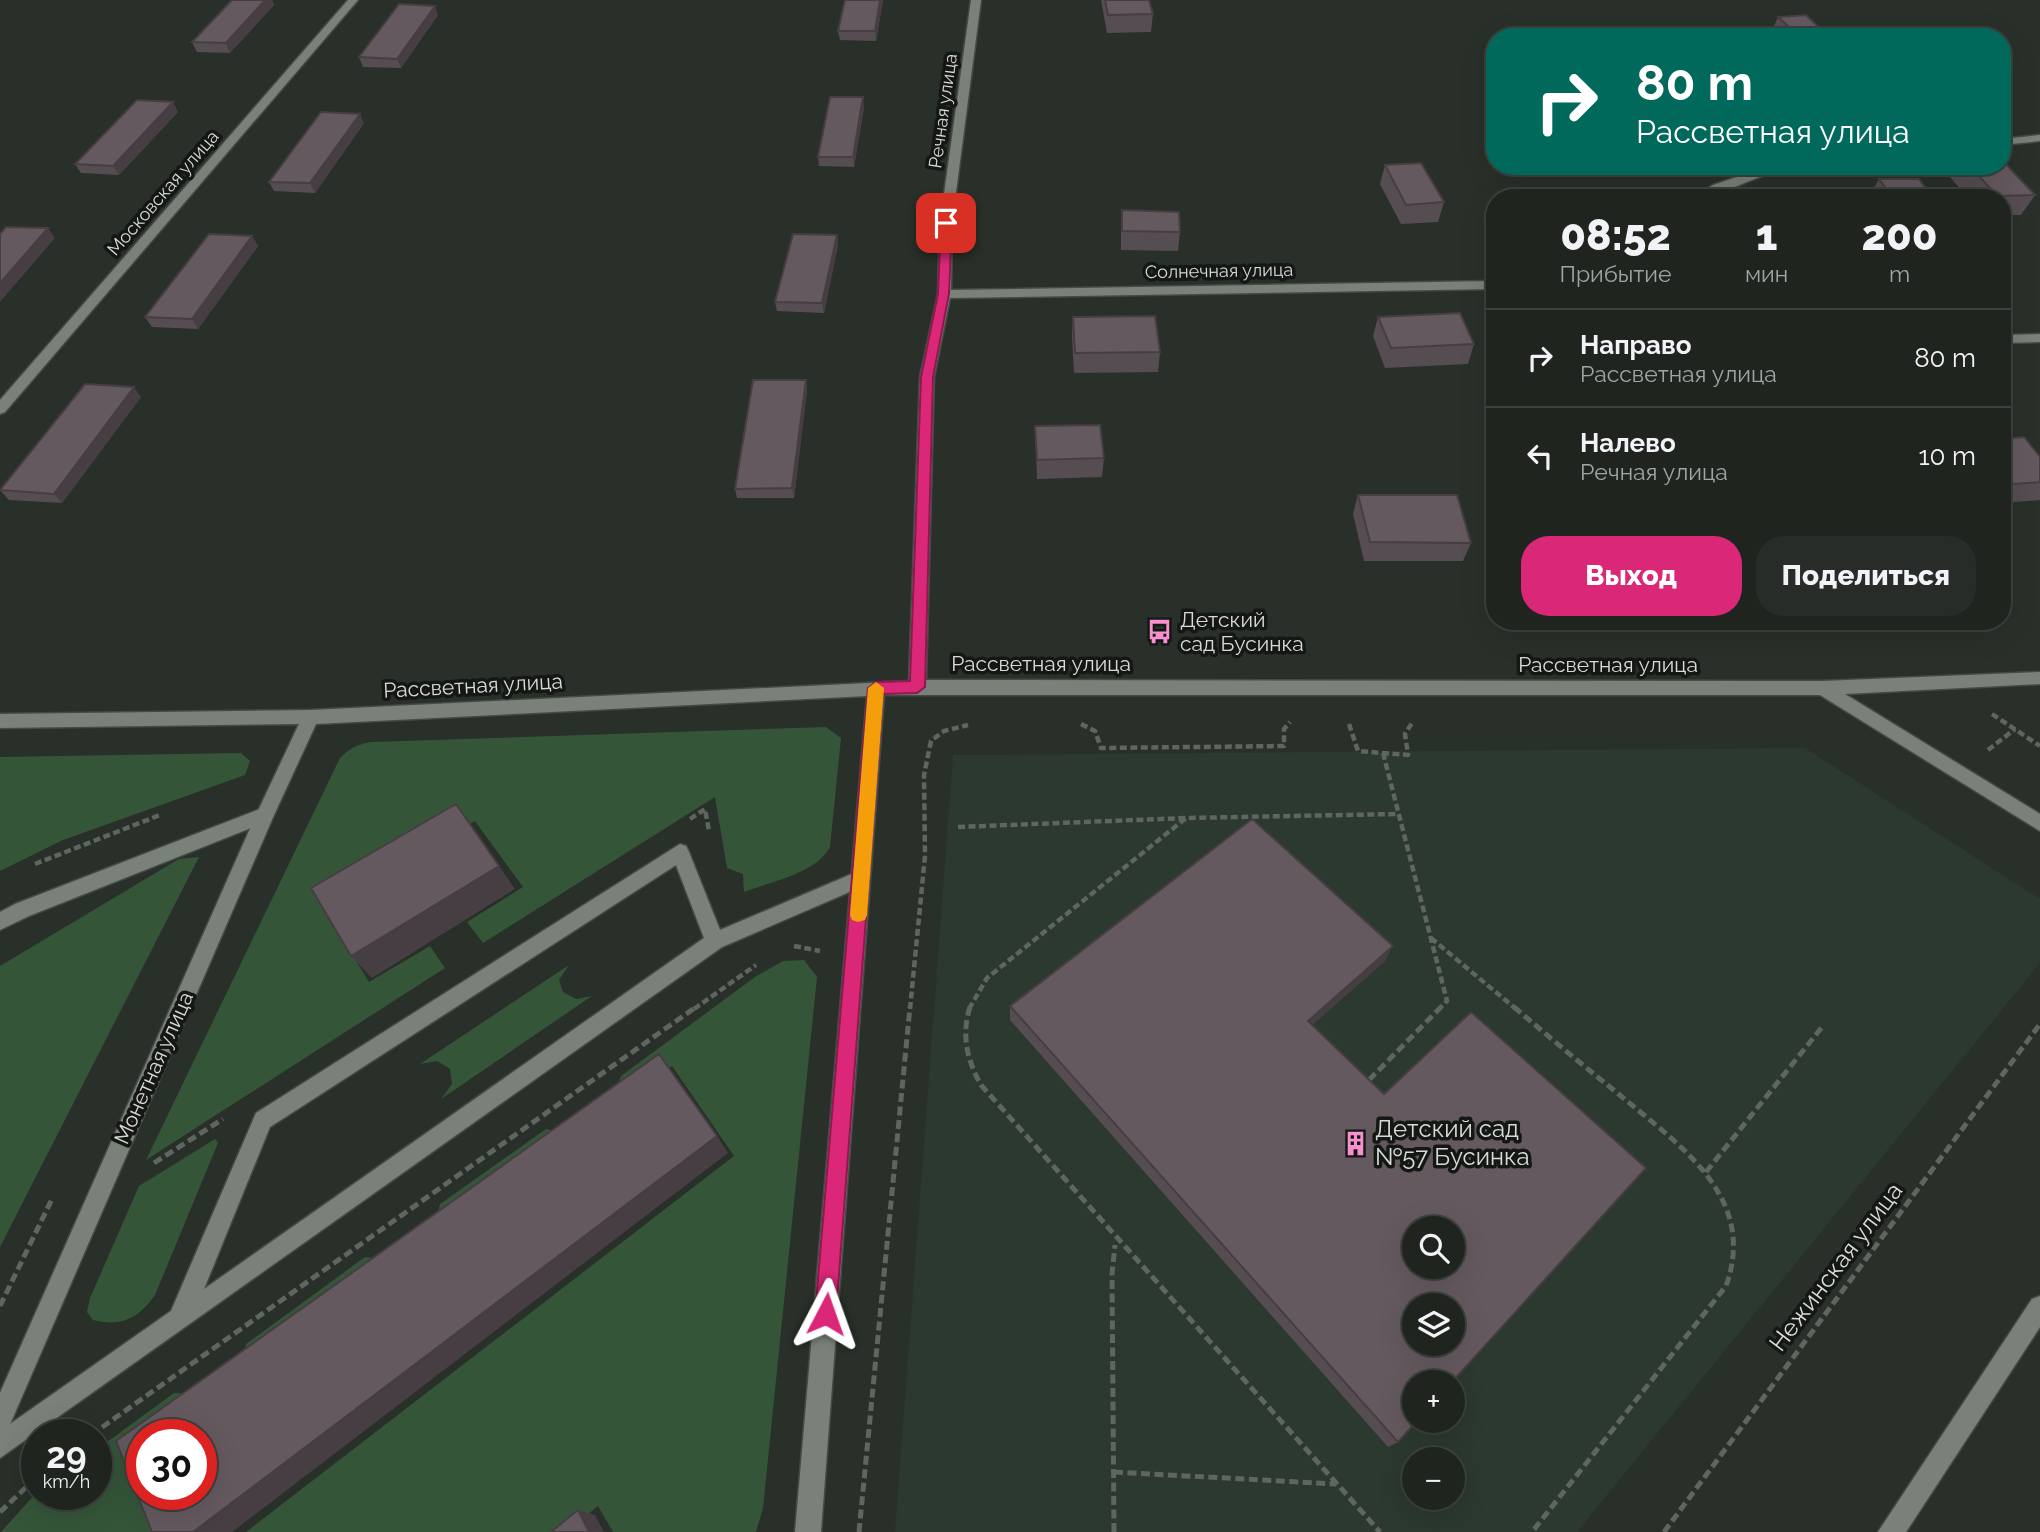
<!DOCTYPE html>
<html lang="ru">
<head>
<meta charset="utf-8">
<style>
  body { margin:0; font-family:Raleway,sans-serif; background:#272c28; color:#f1f3f6; height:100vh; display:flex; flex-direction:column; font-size:26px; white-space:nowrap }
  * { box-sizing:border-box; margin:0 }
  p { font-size:23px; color:#a1a4a4 }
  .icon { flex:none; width:38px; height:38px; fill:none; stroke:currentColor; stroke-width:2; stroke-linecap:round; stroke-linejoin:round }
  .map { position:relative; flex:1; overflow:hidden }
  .details { position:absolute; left:1486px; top:189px; width:525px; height:441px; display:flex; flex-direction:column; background:#1f241f; border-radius:28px; box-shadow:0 7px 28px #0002,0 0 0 2px #3c413d }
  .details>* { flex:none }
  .hud { position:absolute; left:1486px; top:28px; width:525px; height:147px; border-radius:28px; box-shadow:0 7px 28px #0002,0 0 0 2px #3c413d; background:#00695c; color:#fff; overflow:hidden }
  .tools { position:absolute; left:1402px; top:1216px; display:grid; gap:14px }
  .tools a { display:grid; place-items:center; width:63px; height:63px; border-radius:50%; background:#1f241f; box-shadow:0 7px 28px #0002,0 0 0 2px #3c413d; font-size:35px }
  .speed { position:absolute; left:21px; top:1419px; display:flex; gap:14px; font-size:35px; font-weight:700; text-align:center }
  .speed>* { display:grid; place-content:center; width:91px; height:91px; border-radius:50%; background:#1f241f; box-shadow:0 7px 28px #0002,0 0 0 2px #3c413d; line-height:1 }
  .speed small { font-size:18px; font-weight:400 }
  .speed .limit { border:10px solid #d22; background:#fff; color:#111 }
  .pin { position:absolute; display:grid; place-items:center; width:60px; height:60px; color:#fff; margin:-30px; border-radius:14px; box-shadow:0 4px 10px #0006 }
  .me { position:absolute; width:77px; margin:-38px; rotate:4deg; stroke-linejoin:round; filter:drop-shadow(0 0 5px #0008) }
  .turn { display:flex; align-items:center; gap:24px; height:147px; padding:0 35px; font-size:32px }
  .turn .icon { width:91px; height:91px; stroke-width:2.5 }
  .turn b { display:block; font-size:49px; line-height:60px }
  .eta { display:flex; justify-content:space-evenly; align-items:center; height:119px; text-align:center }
  .eta b { font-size:42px; font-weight:800; line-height:49px }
  .action { display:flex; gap:14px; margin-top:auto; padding:14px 35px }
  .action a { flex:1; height:80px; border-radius:28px; background:#db2777; color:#fff; font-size:28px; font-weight:800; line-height:80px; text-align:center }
  .action a+a { background:#272c28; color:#f1f3f6 }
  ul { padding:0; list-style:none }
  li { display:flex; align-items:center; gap:21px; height:98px; padding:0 35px; border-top:2px solid #3c413d }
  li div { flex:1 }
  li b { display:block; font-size:26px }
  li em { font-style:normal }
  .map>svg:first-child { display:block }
  .built { fill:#2c392e; fill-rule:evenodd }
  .green { fill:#355539 }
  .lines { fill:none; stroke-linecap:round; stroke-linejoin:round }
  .lane-casing { stroke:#444b45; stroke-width:3 }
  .street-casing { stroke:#444b45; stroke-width:3 }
  .secondary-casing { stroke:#444b45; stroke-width:3 }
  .path-far1 { stroke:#5f655f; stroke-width:4.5; stroke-dasharray:7 3.5; stroke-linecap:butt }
  .path { stroke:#5f655f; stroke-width:5; stroke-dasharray:9 4.5; stroke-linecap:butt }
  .lane { fill:#798179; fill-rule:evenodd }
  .street { fill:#798179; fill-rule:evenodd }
  .secondary { fill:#798179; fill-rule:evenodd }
  .wall { fill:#564d52 }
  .shaded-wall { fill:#463e42 }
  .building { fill:#64595f; stroke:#463e42; stroke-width:2; fill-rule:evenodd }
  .route { fill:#db2777; stroke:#8e194d; stroke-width:2 }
  .slow { fill:#f59e0b }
  .labels { text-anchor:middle; stroke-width:7; stroke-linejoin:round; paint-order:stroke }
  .far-street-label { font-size:18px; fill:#d7dbd7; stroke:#141714 }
  .poi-label { font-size:21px; fill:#d7dbd7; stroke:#141714; text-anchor:start }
  .street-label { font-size:21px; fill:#d7dbd7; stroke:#141714 }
  .near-poi-label { font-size:24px; fill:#d7dbd7; stroke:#141714; text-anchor:start }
  .near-street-label { font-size:24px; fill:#d7dbd7; stroke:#141714 }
</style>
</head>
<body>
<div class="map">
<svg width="2040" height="1532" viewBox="0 0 2040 1532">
  <rect width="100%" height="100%" fill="#293029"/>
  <path class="built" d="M1805 748 2040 899V963L1577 1532H895L953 755ZM1414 1228H1452V1267H1414ZM1414 1306H1452V1344H1414ZM1414 1382H1452V1421H1414ZM1414 1460H1452V1498H1414Z"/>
  <path class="green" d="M826 727 841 738 830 847C817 873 770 882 744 892L743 874 727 868 715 797 483 943 467 922 523 887 475 821 325 910 369 982 430 946 445 968 146 1160 340 758C350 748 358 744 372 742Z
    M241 753 250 761 245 775 63 840 0 871V757Z
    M199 857 0 1247V966L179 859Z
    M804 960 817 977 763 1508 756 1532H613L598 1506 566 1532H246L734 1156 672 1066 609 1111 621 1076 755 977 783 961Z
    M569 965 559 980 563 992 576 999 592 996 441 1099 452 1084 450 1069 437 1061 420 1064Z
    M546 1129 574 1134 432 1236 440 1204Z
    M215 1139 218 1143 155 1295C138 1319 121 1327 93 1320L87 1312 90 1298 139 1186Z
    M365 1257 395 1261 240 1372 246 1344Z
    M174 1393 211 1395 142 1435V1494L174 1532H1L37 1492 96 1494V1450Z"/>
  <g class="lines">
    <defs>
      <path id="lane" d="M2040 334V342L2002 343V335Z
        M265 807 271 810 274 815 271 820 29 916 0 930V912L15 904Z
        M680 844 686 846 689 852 720 930 861 870 868 872 870 878 868 884 722 947 0 1458V1431L171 1311 256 1113ZM676 865 704 938 204 1289 270 1127Z
        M2040 1296V1327L1906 1532H1878L2032 1299Z"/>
      <path id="street" d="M971 0H981L952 223 951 290 1494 281V289L950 298 934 377 926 680 1823 681 2040 672V684L1845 694 2040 814V831L1820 695H884L821 1532H795L867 696 316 724 274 815 8 1429 0 1433V1393L256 815 299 724 0 728V714L311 710 909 681 920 377 938 294 940 223Z
        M2040 135V141L2002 145V139Z
        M1769 166H1787L1707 198H1691L1713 185Z"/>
      <path id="secondary" d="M348 0H358L5 412 0 414V400Z"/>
    </defs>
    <use href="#lane" class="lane-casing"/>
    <use href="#street" class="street-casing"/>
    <use href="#secondary" class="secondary-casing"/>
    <path class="path-far1" d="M1992 714 2040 746
      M1081 724 1095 731 1101 748 1284 746V729L1290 722
      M1349 724 1358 751 1408 755 1405 734 1412 723
      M1988 750 2015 729
      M1383 753 1447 1001 1439 1009
      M690 819 705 809 709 831
      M958 827 1186 818 1397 814
      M35 864 160 815
      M1431 938 1516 1009
      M794 946 820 951
      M694 1009 756 965
      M910 1009 925 856 924 775 931 741 944 731 968 725
      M969 1009 987 978 1186 818"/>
    <path class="path" d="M970 1007C961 1035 967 1060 981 1085L1380 1532
      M1514 1007C1549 1037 1585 1067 1621 1096 1680 1146 1758 1197 1726 1286L1532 1532
      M1369 1080 1441 1007
      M154 1163 223 1119
      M1706 1172 1822 1027
      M0 1306 52 1199
      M91 1435 696 1007
      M1114 1472 1336 1484
      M0 1512 37 1477
      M859 1532 910 1007
      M1114 1532 1112 1274 1115 1245
      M1664 1532 2040 1024"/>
    <use href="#lane" class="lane"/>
    <use href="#street" class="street"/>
    <use href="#secondary" class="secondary"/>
  </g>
  <path class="wall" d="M232 0H272L274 5 230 53 197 52 192 42Z
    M883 0 876 41 840 40 838 31Z
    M1101 0H1149L1153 14 1151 32 1107 33Z
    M438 15 401 68 363 67 359 57Z
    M1778 17 1825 33 1823 37H1771L1770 35Z
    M864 107 854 167 819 166 818 157Z
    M178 112 119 175 81 173 75 164Z
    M364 123 315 193 274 191 269 182Z
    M1385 165 1444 202 1438 222 1401 224 1380 184Z
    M1957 166H1970L2035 195 2021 215H2002V198H1968L1950 177Z
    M1879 179 1933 198H1868Z
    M1122 210 1180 232 1178 251 1121 250V230Z
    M837 235 838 245 824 313 777 311 775 302Z
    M252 236 258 246 198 329 152 327 145 317Z
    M1073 317 1160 352 1158 372 1074 373 1072 336Z
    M1378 317 1474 344 1468 364 1385 368 1373 336Z
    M806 380 807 390 794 498H737L735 489Z
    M141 397 62 503 9 500 0 490Z
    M1035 426 1104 458 1102 477 1037 479Z
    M2002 439 2040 457V500L2002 503Z
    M1358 495 1471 543 1463 561H1364L1353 514Z
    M1385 961 1312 1025 1384 1094 1398 1442 1388 1447 1010 1020V1006Z"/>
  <path class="shaded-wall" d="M265 0H272L274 5 230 53 226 43Z
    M880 0H883L876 41 875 31Z
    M435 6 438 15 401 68 397 59Z
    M863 97 864 107 854 167 853 157Z
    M173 102 178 112 119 175 113 166Z
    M360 114 364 123 315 193 310 183Z
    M48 228 55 238 0 302V283Z
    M837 235 838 245 824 313 822 303Z
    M252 236 258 246 198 329 192 319Z
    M806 380 807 390 794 498 792 488Z
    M134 387 141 397 62 503 54 494Z
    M499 866 515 889 372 978 351 956Z
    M1393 946 1385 961 1301 1035 1308 1021Z
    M717 1136 728 1153 232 1532H193Z
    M578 1510 595 1515 604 1532H589Z"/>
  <path class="building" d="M232 0H265L226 43 192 42Z
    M845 0H880L875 31H838Z
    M1105 0H1149L1153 14 1108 15Z
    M399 4 435 6 397 59 359 57Z
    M1806 15 1825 33 1798 35 1778 17Z
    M830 97H863L853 157H818Z
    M137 100 173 102 113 166 75 164Z
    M321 112 360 114 310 183 269 182Z
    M2002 160 2035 195 1997 196 1970 166H2002Z
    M1421 163 1444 202 1406 205 1385 165Z
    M1879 179H1919L1933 198H1893Z
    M1775 195H1837L1839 198H1776Z
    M1122 210 1179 212 1180 232 1122 231Z
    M6 227 48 228 0 283V234Z
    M209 234 252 236 192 319 145 317Z
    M793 234 837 235 822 303 775 302Z
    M1460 313 1474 344 1391 348 1378 317Z
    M1155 316 1160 352 1075 353 1073 317Z
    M753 380H806L792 488 735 489Z
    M85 384 134 387 54 494 0 490Z
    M1100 425 1104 458 1037 460 1035 426Z
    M2024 437 2040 457V482L2002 485V439Z
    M1358 495H1457L1471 543 1370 542Z
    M456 804 499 866 351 956 311 888Z
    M1252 819 1393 946 1308 1021 1384 1094 1471 1012 1646 1168 1452 1382H1414V1421H1417L1398 1442 1010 1006ZM1414 1228H1452V1267H1414ZM1414 1306H1452V1344H1414Z
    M659 1054 717 1136 193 1532H152L116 1441ZM142 1435H201V1494H142Z
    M578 1510 589 1532H551Z"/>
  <path class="route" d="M946 219 952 223 949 294 933 377 925 687 917 693 883 694 836 1314 833 1321 826 1324 818 1321 815 1314 868 688 876 682 910 681 921 377 938 294 941 223Z"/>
  <path class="slow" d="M876 682 884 688 867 915 865 920 858 922 852 920 850 915 868 688Z"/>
  <defs>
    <symbol id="bus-bare" viewBox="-9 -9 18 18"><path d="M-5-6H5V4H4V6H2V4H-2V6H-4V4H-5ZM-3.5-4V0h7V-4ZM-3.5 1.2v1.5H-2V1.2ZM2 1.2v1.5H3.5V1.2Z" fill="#f690cf" stroke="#141714" stroke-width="2.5" paint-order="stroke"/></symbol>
    <symbol id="building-bare" viewBox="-9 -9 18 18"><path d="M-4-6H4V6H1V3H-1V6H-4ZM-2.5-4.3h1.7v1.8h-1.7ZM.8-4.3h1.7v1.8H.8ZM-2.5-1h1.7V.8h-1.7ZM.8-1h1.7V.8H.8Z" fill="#f690cf" stroke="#141714" stroke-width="2.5" paint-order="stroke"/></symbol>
  </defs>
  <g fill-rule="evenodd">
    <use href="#bus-bare" x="1142" y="614" width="35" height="35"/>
    <use href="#building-bare" x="1338" y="1126" width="35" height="35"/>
  </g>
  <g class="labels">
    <g class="far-street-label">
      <text transform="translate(943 111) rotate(-82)" y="6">Речная улица</text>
      <text transform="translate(163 193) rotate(-49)" y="6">Московская улица</text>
      <text transform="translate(1219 271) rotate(-1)" y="6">Солнечная улица</text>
    </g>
    <g class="poi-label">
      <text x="1180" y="627">Детский<tspan x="1180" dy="24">сад Бусинка</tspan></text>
    </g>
    <g class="street-label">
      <text x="1041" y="671">Рассветная улица</text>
      <text x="1608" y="672">Рассветная улица</text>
      <text transform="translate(473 686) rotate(-3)" y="7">Рассветная улица</text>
      <text transform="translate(154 1068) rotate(-66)" y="7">Монетная улица</text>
    </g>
    <g class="near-poi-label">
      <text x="1375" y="1137">Детский сад<tspan x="1375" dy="28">№57 Бусинка</tspan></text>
    </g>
    <g class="near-street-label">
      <text transform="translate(1836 1267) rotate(-53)" y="8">Нежинская улица</text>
    </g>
  </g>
</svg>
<div class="tools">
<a><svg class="icon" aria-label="search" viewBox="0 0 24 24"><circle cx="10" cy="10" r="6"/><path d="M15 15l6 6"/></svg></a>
<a><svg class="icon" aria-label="layers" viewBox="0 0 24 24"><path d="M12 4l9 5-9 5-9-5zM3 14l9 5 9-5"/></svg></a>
<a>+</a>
<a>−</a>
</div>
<div class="speed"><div>29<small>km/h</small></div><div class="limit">30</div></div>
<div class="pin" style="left:946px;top:223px;background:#d93025"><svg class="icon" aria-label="arrive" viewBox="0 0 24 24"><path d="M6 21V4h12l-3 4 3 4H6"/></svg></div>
<svg class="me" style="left:826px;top:1314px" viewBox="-20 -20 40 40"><path d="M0-17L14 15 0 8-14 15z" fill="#db2777" stroke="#fff" stroke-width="4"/></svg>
<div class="hud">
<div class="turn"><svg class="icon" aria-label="right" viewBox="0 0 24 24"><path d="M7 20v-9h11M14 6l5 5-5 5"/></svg><div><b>80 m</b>Рассветная улица</div></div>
</div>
<section class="details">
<div class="eta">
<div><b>08:52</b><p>Прибытие</p></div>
<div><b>1</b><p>мин</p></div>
<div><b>200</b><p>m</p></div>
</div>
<ul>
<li><svg class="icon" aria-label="right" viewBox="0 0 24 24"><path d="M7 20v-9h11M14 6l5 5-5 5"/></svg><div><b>Направо</b><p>Рассветная улица</p></div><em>80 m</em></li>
<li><svg class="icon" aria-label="left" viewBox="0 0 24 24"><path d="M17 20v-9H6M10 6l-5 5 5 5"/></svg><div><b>Налево</b><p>Речная улица</p></div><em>10 m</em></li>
</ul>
<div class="action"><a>Выход</a><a>Поделиться</a></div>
</section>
</div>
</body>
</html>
